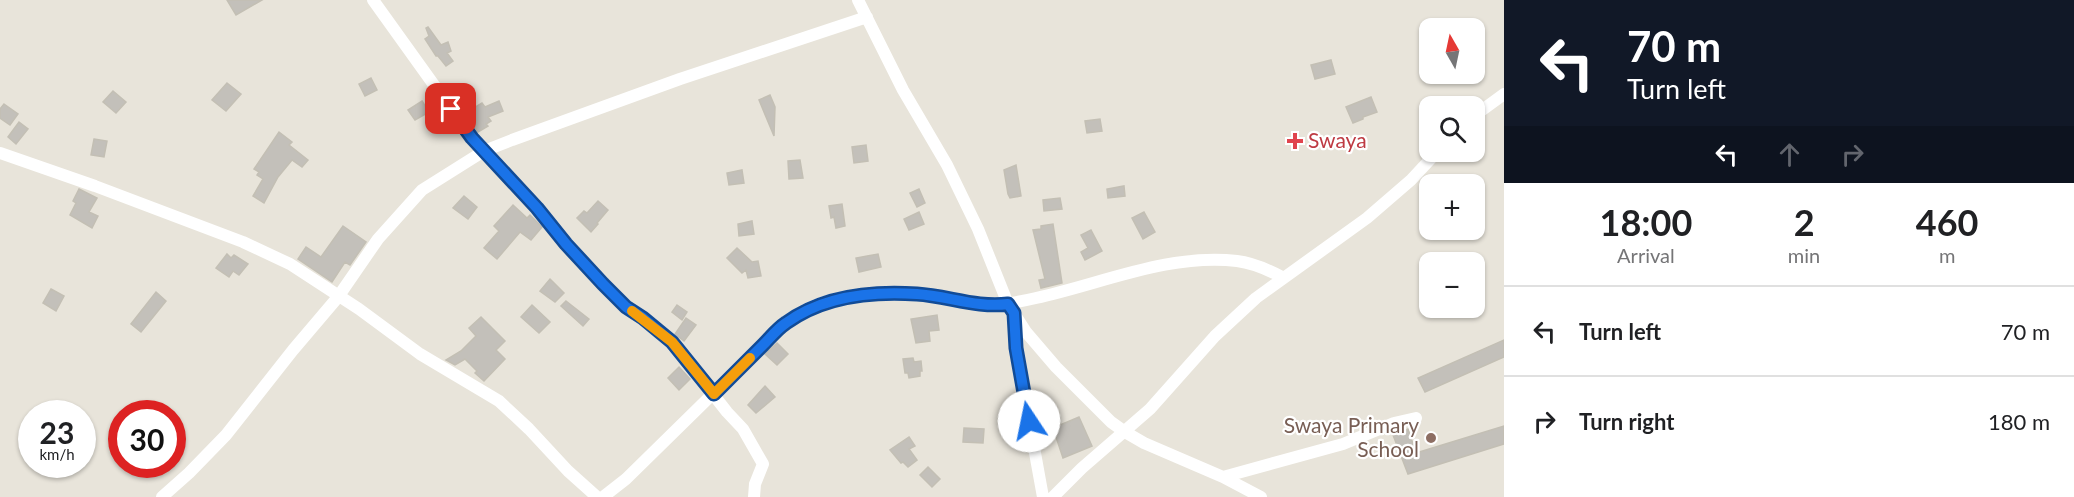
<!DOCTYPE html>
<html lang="en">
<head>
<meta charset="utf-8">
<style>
  body { margin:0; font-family:Lato,sans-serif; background:#f6f6f6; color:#202124; height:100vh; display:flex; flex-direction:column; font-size:22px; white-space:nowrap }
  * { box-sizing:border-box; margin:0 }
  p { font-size:20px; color:#757577 }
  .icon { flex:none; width:33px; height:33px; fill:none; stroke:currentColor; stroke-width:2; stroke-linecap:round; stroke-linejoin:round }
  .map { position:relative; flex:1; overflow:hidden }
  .drawer { display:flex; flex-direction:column; background:#fff; width:570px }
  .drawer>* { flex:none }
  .banner { background:#111827; color:#fff; overflow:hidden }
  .needle { width:39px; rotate:351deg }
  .controls { position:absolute; left:1419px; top:18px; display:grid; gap:12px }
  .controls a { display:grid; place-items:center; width:66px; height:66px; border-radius:12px; background:#fff; box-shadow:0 2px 4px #0004; font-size:30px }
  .speed { position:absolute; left:18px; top:400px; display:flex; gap:12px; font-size:30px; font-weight:700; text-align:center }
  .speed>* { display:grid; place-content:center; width:78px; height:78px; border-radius:50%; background:#fff; box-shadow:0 2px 4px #0004; line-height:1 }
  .speed small { font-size:15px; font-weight:400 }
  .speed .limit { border:9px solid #d22; background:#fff; color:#111 }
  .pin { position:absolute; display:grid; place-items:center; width:51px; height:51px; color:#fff; margin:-26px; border-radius:12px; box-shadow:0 3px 9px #0006 }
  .me { position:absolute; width:66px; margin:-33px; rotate:349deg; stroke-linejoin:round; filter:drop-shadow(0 0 4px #0008) }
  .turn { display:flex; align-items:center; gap:21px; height:126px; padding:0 24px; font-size:27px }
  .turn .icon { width:78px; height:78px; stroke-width:2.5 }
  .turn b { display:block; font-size:42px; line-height:51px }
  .lanes { display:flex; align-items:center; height:57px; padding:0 24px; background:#0003; justify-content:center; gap:30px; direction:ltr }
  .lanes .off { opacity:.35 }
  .eta { display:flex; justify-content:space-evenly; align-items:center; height:102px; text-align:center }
  .eta b { font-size:36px; font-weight:700; line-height:42px }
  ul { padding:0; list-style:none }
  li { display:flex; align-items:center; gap:18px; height:90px; padding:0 24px; border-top:2px solid #e0e0e0 }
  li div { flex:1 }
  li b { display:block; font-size:22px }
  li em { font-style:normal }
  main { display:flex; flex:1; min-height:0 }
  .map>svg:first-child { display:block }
  .building { fill:#c3c0ba; stroke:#c3bfb4; stroke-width:1.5 }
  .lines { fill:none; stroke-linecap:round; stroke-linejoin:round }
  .minor { stroke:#fff; stroke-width:12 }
  .route-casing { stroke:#114b97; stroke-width:15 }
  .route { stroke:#1a73e8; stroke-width:10 }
  .slow { stroke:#f59e0b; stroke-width:10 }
  .health-dot { fill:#e0444e; stroke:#fff; stroke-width:2 }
  .education-dot { fill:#8d6e63; stroke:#fff; stroke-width:2 }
  .labels { text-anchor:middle; stroke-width:4.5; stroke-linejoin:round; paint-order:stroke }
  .health-label { font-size:21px; fill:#be3a42; stroke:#fff; text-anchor:start }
  .education-label { font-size:21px; fill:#785e54; stroke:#fff; text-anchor:end }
</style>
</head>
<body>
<main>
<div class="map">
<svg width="1504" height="497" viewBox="0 0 1504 497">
  <rect width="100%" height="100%" fill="#e8e4da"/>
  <path class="building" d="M227 0H262L236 15Z
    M428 27 441 45 448 42 451 51 447 53 453 61 446 66 438 56H436L425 39 429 36 426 28Z
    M1331 60 1335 74 1315 79 1311 65Z
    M371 78 377 90 365 96 359 84Z
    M227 83 241 94 226 111 212 100Z
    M113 91 126 102 116 113 103 102Z
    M770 95 775 107 774 136 759 100Z
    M1371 97 1377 112 1363 117V119L1353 123 1346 107Z
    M422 101 429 112 415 120 408 110Z
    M499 101 503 111 488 117 491 121 486 124 488 126 478 132 461 108H474L482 103 485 107Z
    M4 104 18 114 10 125 0 118V109Z
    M1100 119 1102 131 1087 133 1085 121Z
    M19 122 28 129 16 144 8 137Z
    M279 132 292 142 289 145 308 160 302 167 292 160 278 177 264 203 253 196 263 179 257 175 259 172 254 169Z
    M94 139 107 141 104 157 91 155Z
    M866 145 868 161 854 163 852 147Z
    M800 160 803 178 789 179 788 161Z
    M1016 165 1021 196 1010 198 1008 194 1004 170Z
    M742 170 744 183 729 185 727 173Z
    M1124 186 1125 196 1108 198 1107 189Z
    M79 189 97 198 89 212 98 216 92 228 70 215 76 203 73 201Z
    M919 189 925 203 917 207 910 193Z
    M464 196 477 207 468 219 453 208Z
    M1060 198 1062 209 1044 211 1043 200Z
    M598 201 608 210 597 223 598 224 591 232 577 218 584 211 587 213Z
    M842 204 845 226 836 228 834 217 831 218 829 206Z
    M513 205 527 218 530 215 542 227 531 240 520 232 497 259 484 248 499 231 494 226Z
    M919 212 924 224 909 230 904 219Z
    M1144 212 1155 232 1143 239 1132 218Z
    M752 221 754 234 739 236 738 224Z
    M1053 224 1062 283 1041 288 1039 280 1045 279 1033 230 1041 229V226Z
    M343 226 366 242 350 265 345 262 332 282 298 259 306 247 321 257Z
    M1091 230 1102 251 1085 260 1081 252 1088 248 1081 235Z
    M737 248 752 262 758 261 761 276 748 278 746 270 742 273 727 258Z
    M227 254 231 258 234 255 248 264 239 275 233 271 229 277 216 268Z
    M878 254 881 267 859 272 856 258Z
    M550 279 564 293 555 302 540 291Z
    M51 289 64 296 56 311 43 303Z
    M156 292 166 301 141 332 131 324Z
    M566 301 589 319 583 326 561 306Z
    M532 305 550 322 539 333 521 317Z
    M677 305 687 312 682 320 672 312Z
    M937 315 939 330 929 331 930 341 916 343 911 319Z
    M481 317 505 341 496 350 505 359 484 381 475 373 477 371 465 359 455 365 446 360 461 351 476 336 469 328Z
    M686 318 696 325 684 341 675 334Z
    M1504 340V357L1425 392 1418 378Z
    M777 343 788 354 777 365 765 354Z
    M913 358 914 362 921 361 922 371H920V376L909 378 908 373H905L903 359Z
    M679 367 690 379 679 390 668 378Z
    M765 386 775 397 756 413 748 405Z
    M1079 417 1092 446 1063 458 1053 428Z
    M1504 426V444L1408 474 1393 435 1408 429 1416 453Z
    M964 428 984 429 983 443 963 442Z
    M909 437 915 446 909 449 917 460 908 467 903 462 901 463 890 450Z
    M928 467 940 479 932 487 920 475Z"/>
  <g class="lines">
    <path class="minor" d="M373 0 472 138 537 208 566 244 612 294 672 342 727 412 743 429 763 464 755 484 754 497
      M858 0 903 90 947 165 978 229 1008 304 1026 332 1056 367 1111 422 1125 432 1144 443 1223 477 1261 497
      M1474 116 1504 94
      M0 153 95 186 243 242 290 264 359 309 420 354 499 401 529 429 568 471 597 497
      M1014 314 1016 348 1043 497
      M1223 477 1343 444 1394 423 1416 418
      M162 497 189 473 226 435 293 350 338 297 378 239 422 190 484 151 512 140 680 79 867 17
      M603 497 626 479 784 324C793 319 802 311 811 307 847 291 904 292 942 297 960 299 978 307 996 305 1009 304 1023 301 1036 298 1101 284 1169 253 1237 261 1254 263 1269 270 1284 278
      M1053 497 1082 468 1150 409 1215 336 1256 298 1367 218 1411 180 1437 152"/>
  </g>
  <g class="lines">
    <defs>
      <path id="route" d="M451 109 472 138 537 208 566 244 603 284 626 307 643 318 672 342 714 394C730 378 746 362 763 345 770 338 777 329 786 323 823 296 873 291 917 294 948 296 977 308 1008 304L1014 313 1016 348 1029 421"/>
    </defs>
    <use href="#route" class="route-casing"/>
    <use href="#route" class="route"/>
    <path class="slow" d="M632 311 672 342 714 394 750 358"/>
  </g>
  <path class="health-dot" d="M1292 132h6v6h6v6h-6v6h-6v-6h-6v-6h6z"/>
  <circle class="education-dot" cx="1431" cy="438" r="6"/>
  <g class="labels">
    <g class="health-label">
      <text x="1308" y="148">Swaya</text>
    </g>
    <g class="education-label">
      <text x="1419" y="433">Swaya Primary<tspan x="1419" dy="24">School</tspan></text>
    </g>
  </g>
</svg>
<div class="controls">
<a><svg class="needle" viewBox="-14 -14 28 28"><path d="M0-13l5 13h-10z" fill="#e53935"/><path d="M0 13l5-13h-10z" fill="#757577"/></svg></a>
<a><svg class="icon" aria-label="search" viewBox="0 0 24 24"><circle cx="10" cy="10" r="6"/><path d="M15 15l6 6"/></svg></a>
<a>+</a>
<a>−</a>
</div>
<div class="speed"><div>23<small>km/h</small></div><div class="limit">30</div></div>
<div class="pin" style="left:451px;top:109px;background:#d93025"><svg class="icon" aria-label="arrive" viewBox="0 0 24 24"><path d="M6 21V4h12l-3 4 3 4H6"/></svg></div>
<svg class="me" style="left:1029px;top:421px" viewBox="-20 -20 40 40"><circle r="19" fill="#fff"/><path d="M0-13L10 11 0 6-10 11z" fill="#1a73e8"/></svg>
</div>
<section class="drawer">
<div class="banner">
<div class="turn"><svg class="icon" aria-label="left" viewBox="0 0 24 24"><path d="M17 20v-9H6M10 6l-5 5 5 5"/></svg><div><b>70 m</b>Turn left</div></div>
<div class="lanes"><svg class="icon" aria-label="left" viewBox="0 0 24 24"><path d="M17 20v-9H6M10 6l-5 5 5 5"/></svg><svg class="icon off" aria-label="ahead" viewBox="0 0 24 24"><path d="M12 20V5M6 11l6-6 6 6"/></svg><svg class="icon off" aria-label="right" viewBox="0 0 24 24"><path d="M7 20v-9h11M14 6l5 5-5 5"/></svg></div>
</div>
<div class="eta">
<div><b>18:00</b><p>Arrival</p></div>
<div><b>2</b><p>min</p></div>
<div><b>460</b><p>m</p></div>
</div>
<ul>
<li><svg class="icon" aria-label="left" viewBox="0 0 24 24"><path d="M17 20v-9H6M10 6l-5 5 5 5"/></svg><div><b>Turn left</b></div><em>70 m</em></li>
<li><svg class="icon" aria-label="right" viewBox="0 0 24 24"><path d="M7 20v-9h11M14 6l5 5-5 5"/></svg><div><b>Turn right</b></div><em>180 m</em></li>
</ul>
</section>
</main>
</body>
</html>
